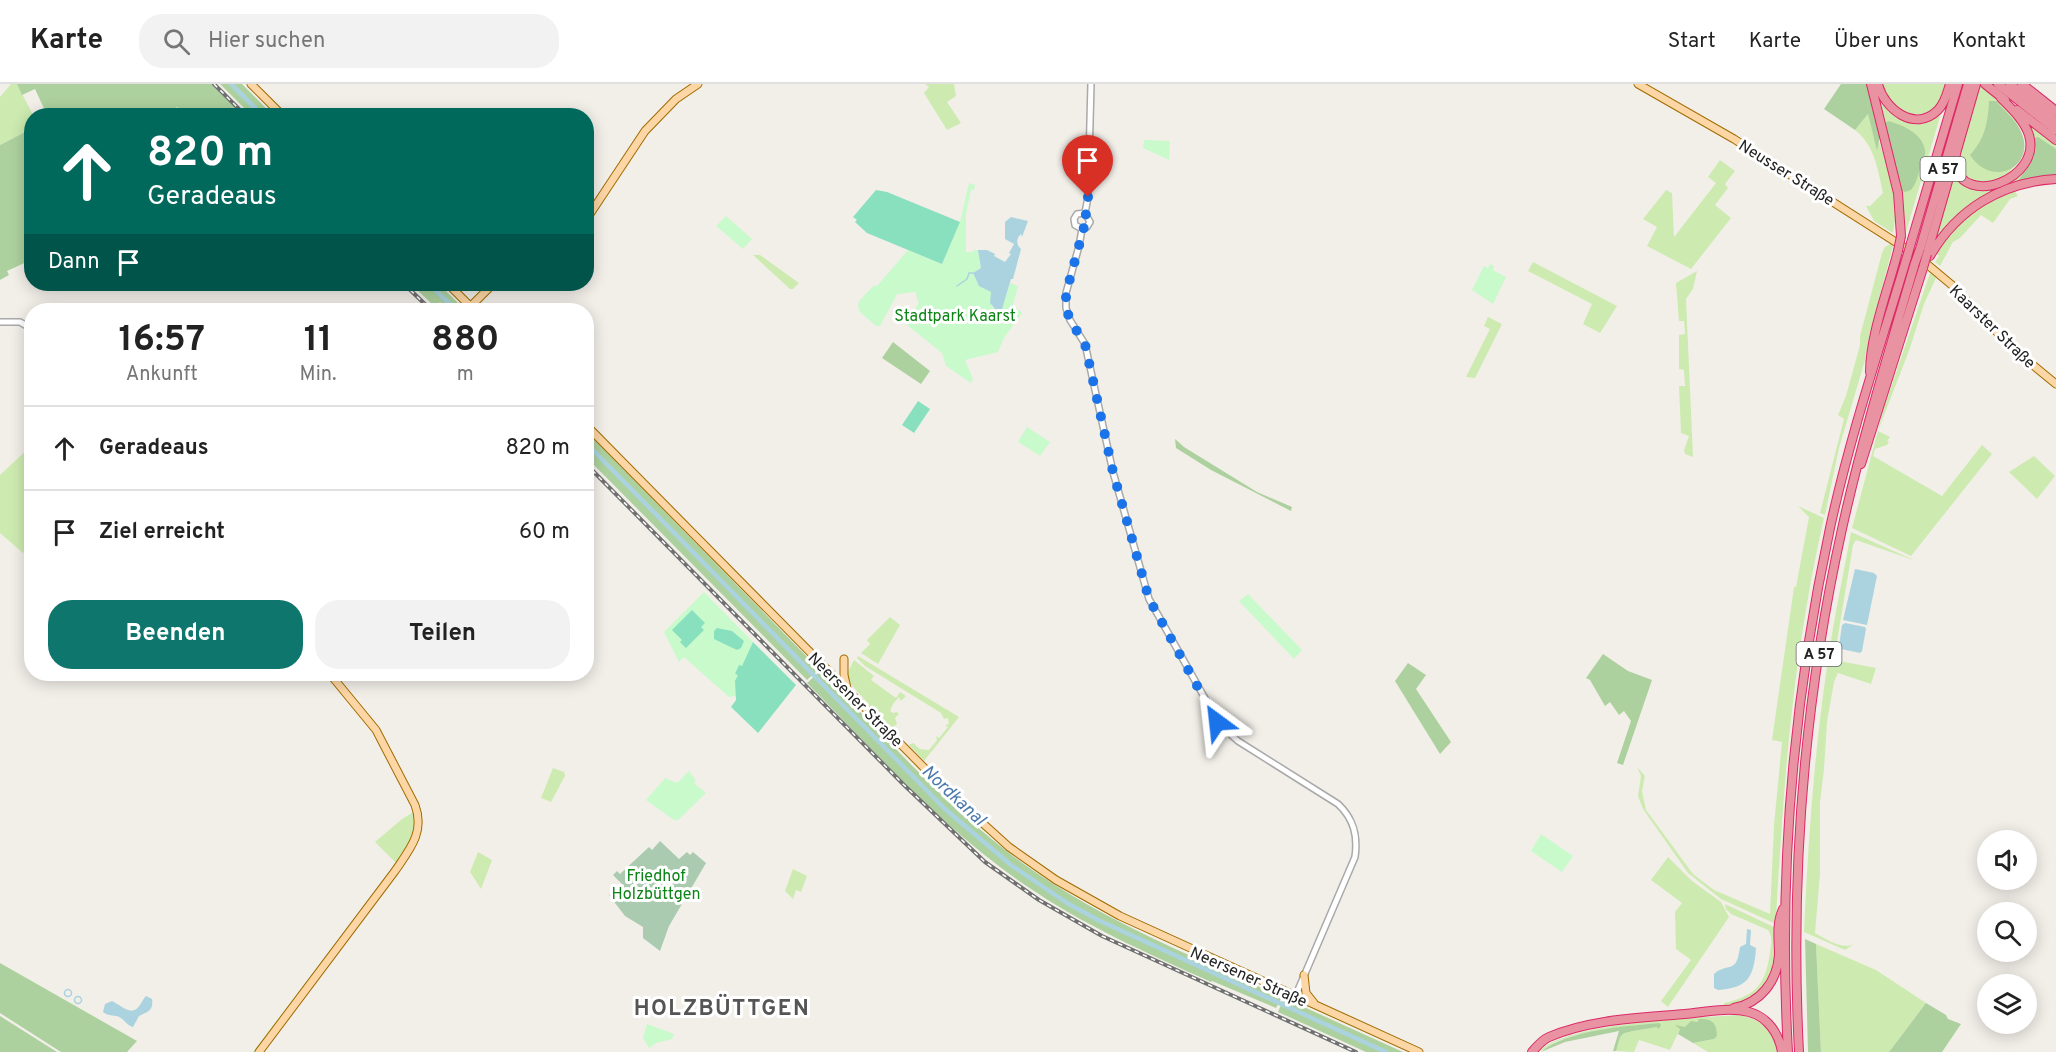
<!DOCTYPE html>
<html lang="de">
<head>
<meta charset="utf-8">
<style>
  body { margin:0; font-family:Overpass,sans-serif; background:#f2f2f2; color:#222; height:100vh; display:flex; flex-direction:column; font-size:22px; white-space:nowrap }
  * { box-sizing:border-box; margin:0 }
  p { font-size:20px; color:#767676 }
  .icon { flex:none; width:33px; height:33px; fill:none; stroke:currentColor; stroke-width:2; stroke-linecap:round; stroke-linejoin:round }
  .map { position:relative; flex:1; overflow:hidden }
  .details { position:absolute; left:24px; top:219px; width:570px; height:378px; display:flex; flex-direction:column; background:#fff; border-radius:24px; box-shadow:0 3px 15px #0003 }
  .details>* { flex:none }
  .banner { position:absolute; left:24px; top:24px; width:570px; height:183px; border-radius:24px; box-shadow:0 3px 15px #0003; background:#00695c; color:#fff; overflow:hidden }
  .fabs { position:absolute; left:1977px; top:746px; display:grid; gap:12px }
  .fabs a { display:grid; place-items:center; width:60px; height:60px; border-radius:50%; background:#fff; box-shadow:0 3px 15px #0003; font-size:30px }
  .pin { position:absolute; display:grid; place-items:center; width:51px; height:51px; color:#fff; margin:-62px -26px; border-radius:50% 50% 50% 0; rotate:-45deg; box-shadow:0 0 6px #0007 }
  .pin .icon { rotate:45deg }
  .me { position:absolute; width:66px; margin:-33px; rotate:330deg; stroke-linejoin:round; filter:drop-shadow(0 0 4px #0008) }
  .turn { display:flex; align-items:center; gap:21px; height:126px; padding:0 24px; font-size:27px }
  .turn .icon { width:78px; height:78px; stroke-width:2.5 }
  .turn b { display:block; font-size:42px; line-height:51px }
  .then { display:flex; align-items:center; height:57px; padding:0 24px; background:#0003; gap:12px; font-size:22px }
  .eta { display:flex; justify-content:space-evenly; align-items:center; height:102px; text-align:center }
  .eta b { font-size:36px; font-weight:700; line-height:42px }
  .button { display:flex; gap:12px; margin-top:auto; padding:12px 24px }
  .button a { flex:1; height:69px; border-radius:24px; background:#0f766e; color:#fff; font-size:24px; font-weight:700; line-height:69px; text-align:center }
  .button a+a { background:#f2f2f2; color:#222 }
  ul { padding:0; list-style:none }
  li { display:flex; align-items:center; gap:18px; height:84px; padding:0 24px; border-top:2px solid #e0e0e0 }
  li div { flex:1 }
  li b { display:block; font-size:22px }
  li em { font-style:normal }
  header { display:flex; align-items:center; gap:36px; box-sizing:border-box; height:84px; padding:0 30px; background:#fff; border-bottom:2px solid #e0e0e0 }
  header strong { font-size:28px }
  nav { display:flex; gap:33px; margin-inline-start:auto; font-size:21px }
  .search { width:420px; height:54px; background:#f2f2f2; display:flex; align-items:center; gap:15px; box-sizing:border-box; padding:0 21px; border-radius:24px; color:#767676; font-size:22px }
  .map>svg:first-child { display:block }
  .grass { fill:#cdebb0 }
  .forest { fill:#add19e }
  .cemetery { fill:#aacbaf }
  .park { fill:#c8facc }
  .pitch { fill:#88e0be }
  .water { fill:#aad3df }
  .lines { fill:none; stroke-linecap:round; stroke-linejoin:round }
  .stream { stroke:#aad3df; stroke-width:1.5 }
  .canal { stroke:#aad3df; stroke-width:4.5 }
  .minor-casing { stroke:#a9a9a9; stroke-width:8 }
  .major-casing { stroke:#a06b00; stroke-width:9 }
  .highway-casing { stroke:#dc2a67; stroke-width:10 }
  .minor { stroke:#fff; stroke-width:5 }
  .major { stroke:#fcd6a4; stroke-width:7 }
  .highway { stroke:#e892a2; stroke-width:8 }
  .rail-casing { stroke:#707070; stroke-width:4 }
  .rail { stroke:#fff; stroke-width:1.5; stroke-dasharray:4.5; stroke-linecap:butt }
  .highway-bridge-casing { stroke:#dc2a67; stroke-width:10; stroke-linecap:butt }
  .highway-bridge { stroke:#e892a2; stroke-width:8 }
  .route { stroke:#1a73e8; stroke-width:10; stroke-dasharray:0 18 }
  .labels { text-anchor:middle; stroke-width:6; stroke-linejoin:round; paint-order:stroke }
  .shield { fill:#fff; stroke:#646464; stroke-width:1.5 }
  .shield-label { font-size:15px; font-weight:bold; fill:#222 }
  .street-label { font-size:16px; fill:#222; stroke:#fff }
  .park-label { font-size:16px; fill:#0c8416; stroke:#fff }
  .water-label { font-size:18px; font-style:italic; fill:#4a7aab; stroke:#fff }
  .district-label { font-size:22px; font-weight:bold; letter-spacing:1.5px; fill:#555; stroke:#fff }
</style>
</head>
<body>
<header>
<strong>Karte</strong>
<div class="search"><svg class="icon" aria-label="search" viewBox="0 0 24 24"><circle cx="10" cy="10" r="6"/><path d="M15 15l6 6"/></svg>Hier suchen</div>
<nav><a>Start</a><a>Karte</a><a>Über uns</a><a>Kontakt</a></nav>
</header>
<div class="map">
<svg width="2056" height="968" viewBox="0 0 2056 968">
  <rect width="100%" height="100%" fill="#f2efe9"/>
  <path class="grass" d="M11 0H17L33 31 31 45 0 61V13Z
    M925 0H954L956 12 947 18 961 39 947 46 924 9 929 3Z
    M1873 0 1879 11 1912 36 1942 26 1904 155 1903 134Z
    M1881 0H1947C1945 6 1944 13 1940 18 1927 36 1902 34 1889 18 1886 13 1884 5 1881 0Z
    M1979 0C1991 7 2001 18 2010 28 2056 87 1962 126 1958 74Z
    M1868 30 1877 65 1878 55C1888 83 1900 119 1893 149L1874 137 1866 122H1870L1883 109C1878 86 1875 62 1855 46Z
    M2024 36 2056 61V93H2047L1967 123 1934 156 1953 84 1965 100H2002L2030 74Z
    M1720 76 1735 87 1725 100 1728 104 1715 121 1731 134 1691 185 1647 162 1657 143 1643 135 1666 106 1672 109 1674 153 1716 99 1708 93Z
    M2014 106 2018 112 2010 115 1993 139 1981 131 1960 154 1953 158 1940 182 1935 178 1939 172 1936 169C1956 136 1980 122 2014 106Z
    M1890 160 1893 161 1891 170 1870 249 1865 276 1839 364 1825 431 1820 429 1844 335 1838 331 1846 312 1860 261V252L1882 169 1885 163Z
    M753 171H760L799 199 793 205H790Z
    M1533 178 1617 222 1600 249 1583 240 1592 220 1528 187Z
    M1697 187 1693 205 1686 215 1693 373 1685 370 1684 366 1689 352 1681 349 1679 302H1685L1684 286 1679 285V251L1685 250 1684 237H1679L1676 199Z
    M1930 189 1936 194 1924 220 1910 264 1878 347 1890 353 1887 357 1889 358 1887 361 1875 365 1873 372 1942 412 1982 361 1992 370 1911 472 1852 444 1884 324Z
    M1488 233 1502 240 1475 294 1466 293 1490 245 1484 242Z
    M31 362V459L23 469 0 449V391Z
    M2034 372 2055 392 2037 415 2009 388Z
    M1798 422 1824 434C1801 535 1789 636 1782 739 1780 772 1777 806 1776 840L1721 815 1688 789 1643 725 1638 712 1641 692 1637 683 1645 692 1642 707 1646 726 1693 790 1714 806 1770 830 1774 741 1782 658 1772 656 1794 503H1796L1809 433Z
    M1851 448 1916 477 1856 456 1853 461 1834 576 1876 584 1871 600 1838 589 1834 598 1827 638 1824 685 1820 718V790L1815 849C1826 855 1842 866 1854 860L1845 866 1804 848C1808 759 1814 671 1827 583 1833 538 1843 493 1851 448Z
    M890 533 900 541 878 580 861 569 870 560 867 556Z
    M858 572 959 633 924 677 909 661 913 659 920 665 929 666 937 656 936 652 939 654 948 643 945 641 949 640 948 634 944 635 941 629 865 582 857 574Z
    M854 576 874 592 871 596 896 614 900 608 906 612 901 617 899 613 893 620 890 627 893 629 897 628 899 630 895 634 897 640 891 645 847 596 848 588Z
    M822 585 942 707 1007 764 1133 842 1281 911 1133 842 1079 814 1033 784 983 746 942 708Z
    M553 684 564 688 565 692 551 718 541 714Z
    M415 727 417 742 408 764 256 968H253L396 779 375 758 402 735Z
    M478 768 492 776 481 805 470 788Z
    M1668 773 1692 797 1721 818 1729 833 1668 923 1661 917 1691 876 1676 865 1675 828 1682 819 1651 796Z
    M793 785 807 792 801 808 796 806 793 815 785 807Z
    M1725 820 1776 844C1776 857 1778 880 1773 892 1766 911 1742 921 1724 923V919C1756 912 1766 900 1770 868 1771 860 1773 853 1768 846L1731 830 1726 825Z
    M1816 860 1876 886 1926 919 1889 968H1821Z
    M1739 931C1761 935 1773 946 1778 968H1708L1693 959 1714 955 1697 938 1680 945 1670 966 1639 956 1634 968 1616 967C1618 963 1619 952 1623 950 1627 947 1650 945 1656 943L1659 945 1658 939C1625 943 1587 945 1555 958 1550 961 1544 966 1539 968 1565 938 1697 934 1739 931Z"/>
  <path class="forest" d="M17 0H212L236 24 227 32 185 31 177 23 167 31H47L35 5 22 11Z
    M220 0H242L273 31H251Z
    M1841 0H1868L1880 51 1877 67 1868 30 1855 46 1824 25Z
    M1989 17H1996C2005 27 2017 37 2022 50 2035 83 1992 105 1970 71 1985 55 1988 38 1989 17Z
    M1888 37C1903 41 1922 49 1925 66 1926 71 1922 78 1920 84 1918 92 1916 100 1911 106L1905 108 1900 106 1883 41Z
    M31 45V176L7 187 9 191 0 196V61Z
    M2038 53 2056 65V92L2018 97 2033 74 2034 54Z
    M411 200H439L458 219 459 226H449L440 218 435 223Z
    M893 258 930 287 921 300 882 274Z
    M587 348 819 585 807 596 587 374V365L590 361 587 357Z
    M1175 355 1184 363 1257 408 1292 423 1291 427 1211 386 1176 364Z
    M1603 570 1628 587 1652 596 1623 681 1617 679 1631 637 1624 627 1619 631 1610 618 1605 622 1590 596 1586 594Z
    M1408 579 1426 591 1416 605 1451 658 1440 670 1395 597Z
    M820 587C888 655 952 730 1031 785 1108 839 1197 874 1282 913L1276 924 1212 897 1211 898C1147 869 1083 841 1025 801 943 745 876 669 807 599Z
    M1805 855 1816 860 1821 968H1808Z
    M0 879 137 957 127 968H61L0 929Z
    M1284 914 1403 968H1366L1278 928Z
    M1926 919 1946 931 1948 935 1961 940 1942 968H1889Z
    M0 932 57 968H0Z
    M1699 935C1712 934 1717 939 1717 952L1714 955 1693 959 1678 950 1680 945 1675 941 1685 943 1691 937 1697 938Z
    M1659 939 1661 941 1659 945 1656 943C1649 945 1627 947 1623 950 1619 952 1618 963 1616 967H1613L1619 947 1565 958 1541 968C1566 946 1626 942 1659 939Z"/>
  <path class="cemetery" d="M660 757 679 775 687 768 690 771 693 768 706 779 669 842 660 867 643 854V843L625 832 609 811 624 802 613 791 617 787 620 790 649 763 652 766Z"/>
  <path class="park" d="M1144 56 1170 57 1169 76 1143 64Z
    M969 99 975 101 974 106H971L966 130V168H973V166H978L981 184 973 189C979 206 981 198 991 208L992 223 1002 224 1010 199 1018 202 1013 221 1022 229 1004 254 998 268 965 276 973 295 971 299 946 282 942 269 907 241 919 218 917 216 916 208 897 210 880 242H876L860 228 858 222 859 217 874 201 876 203 908 166 942 180 960 138Z
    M726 132 752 155 743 165 716 142Z
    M1490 180 1494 182 1493 186 1506 193 1493 220 1472 206 1484 182 1488 184Z
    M1027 343 1050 358 1040 372 1018 358Z
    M704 508 753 558 736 596V612L729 613 684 573 679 578 664 548Z
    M1248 510 1302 566 1294 575 1239 517Z
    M689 687 696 697 694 699 706 709 678 736H674L646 716 665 694 677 699Z
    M1541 750 1573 772 1562 788 1531 767Z
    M647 940 674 950 672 955 656 959 649 964 643 954Z"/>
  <path class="pitch" d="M876 106 887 108 960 138 942 180 867 149 855 138 857 136 853 133Z
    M918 317 930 325 914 349 902 341Z
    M692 526 705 539 701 543 704 546 686 564 680 558 682 556 672 546Z
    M717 544 732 547 744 557 741 564 737 566 714 555V547Z
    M753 558 796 601 758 649 731 623 736 616 735 597 738 591 735 590 739 581 742 582Z"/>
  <path class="water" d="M1011 133 1028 137 1022 153 1021 150C1016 154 1016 161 1021 165L1013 195H1011L1002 225 997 227 990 219 991 208 979 202 973 189 981 184 978 166H987L995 170 994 172 1005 178 1011 170 1009 169 1014 160 1005 155V138Z
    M1855 485 1874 489 1877 492 1867 541 1843 536Z
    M1845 539 1865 543 1866 545 1862 567 1860 569 1841 565 1839 562 1842 541Z
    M1747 845 1751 846 1750 861 1756 864C1754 893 1748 904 1718 906L1714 904V890C1729 877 1736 892 1740 863L1746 860Z
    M146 912 152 915C154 927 147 928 139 932L133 943C127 941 126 938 121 934 115 930 109 933 103 928L105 920 112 917C121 921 132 934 140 921 142 918 143 915 146 912Z"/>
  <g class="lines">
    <path class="stream" d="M957 202 967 195 969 189H973
      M64.5 909a3.5 3.5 0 1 1 7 0a3.5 3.5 0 1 1-7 0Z
      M74.5 916a3.5 3.5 0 1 1 7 0a3.5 3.5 0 1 1-7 0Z"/>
    <path class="canal" d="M231 0 263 32
      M429 200 456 226
      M586 359 945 725 1011 781 1067 819 1098 836 1386 968"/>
    <defs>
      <path id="minor" d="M1085 129 1088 113 1091 0
        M1082 145 1079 162 1066 209V224L1070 236 1085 260 1113 388 1149 515 1220 641 1238 657 1338 720C1354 735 1358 752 1355 773L1295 913
        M1082 145 1075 141 1074 135 1077 130 1085 129
        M1082 145 1087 143 1090 138 1085 129
        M0 238H20L32 245"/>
      <path id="major" d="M251 0 283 32
        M1638 0 1734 55 1916 171 1953 202 2012 264 2056 300
        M586 136 645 47 676 15 698 0
        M448 200 474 226
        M467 226 493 200
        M586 341 945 705 1009 763 1056 796 1120 832 1419 968
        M844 575V591L847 604
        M1304 891 1306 909 1314 919
        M259 968 395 787C410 765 425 748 415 721L376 646 330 590"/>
      <path id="highway" d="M1871 0 1898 109 1901 152
        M1878 0C1884 25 1915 49 1938 26 1945 19 1947 9 1950 0
        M1985 0 2005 16
        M1998 0 2056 46
        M2010 0 2056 37
        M2022 0 2056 27
        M2017 26 2056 56
        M1957 63C1957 69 1954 75 1955 81 1964 124 2042 95 2029 51 2024 36 2012 25 2001 14
        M1911 159 1958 0
        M1920 165 1968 0
        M1927 170 1976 0
        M1930 172C1957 125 2002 98 2056 95
        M1870 288C1870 251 1889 203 1898 167
        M1861 380 1923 184
        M1734 924C1760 919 1777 898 1779 871 1779 855 1776 840 1783 825
        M1532 968C1537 962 1542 956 1549 953 1591 935 1641 934 1685 930 1705 928 1729 923 1749 928 1768 933 1779 950 1782 968
        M1788 968C1778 792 1793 616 1830 444 1850 352 1880 263 1907 173
        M1799 968C1790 793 1804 616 1842 445 1862 355 1889 267 1915 179"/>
    </defs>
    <use href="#minor" class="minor-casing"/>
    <use href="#major" class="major-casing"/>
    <use href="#highway" class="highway-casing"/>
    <use href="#minor" class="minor"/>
    <use href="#major" class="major"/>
    <use href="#highway" class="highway"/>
    <defs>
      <path id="rail" d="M214 0 246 32
        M404 200 431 226
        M586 380 904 701 985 778 1039 816 1102 852 1356 968"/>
    </defs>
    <use href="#rail" class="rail-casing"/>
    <use href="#rail" class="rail"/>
    <defs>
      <path id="highway-bridge" d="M1898 167 1901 152
        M1907 173 1911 159
        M1915 179 1920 165
        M1923 184 1927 170"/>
    </defs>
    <use href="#highway-bridge" class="highway-bridge-casing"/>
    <use href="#highway-bridge" class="highway-bridge"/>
  </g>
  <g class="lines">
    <path class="route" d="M1088 113 1085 129 1090 138 1087 143 1082 145 1079 162 1066 209V224L1070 236 1085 260 1113 388 1149 515 1217 638"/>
  </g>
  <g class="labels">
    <g class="shield">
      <rect x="1920.5" y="73" width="45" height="24" rx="4.5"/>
      <rect x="1796.5" y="558" width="45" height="24" rx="4.5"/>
    </g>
    <g class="shield-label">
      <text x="1943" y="90">A 57</text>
      <text x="1819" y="575">A 57</text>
    </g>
    <g class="street-label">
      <text transform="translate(1787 88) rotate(32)" y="6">Neusser Straße</text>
      <text transform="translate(1993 242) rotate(44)" y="6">Kaarster Straße</text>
      <text transform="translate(856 615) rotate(45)" y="6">Neersener Straße</text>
      <text transform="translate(1249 892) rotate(24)" y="6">Neersener Straße</text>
    </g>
    <g class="park-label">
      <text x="955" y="237">Stadtpark Kaarst</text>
      <text x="656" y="797">Friedhof<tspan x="656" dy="18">Holzbüttgen</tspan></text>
    </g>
    <g class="water-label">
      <text transform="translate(954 711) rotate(43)" y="6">Nordkanal</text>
    </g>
    <g class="district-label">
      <text x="722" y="931">HOLZBÜTTGEN</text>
    </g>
  </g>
</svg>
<div class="fabs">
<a><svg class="icon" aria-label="sound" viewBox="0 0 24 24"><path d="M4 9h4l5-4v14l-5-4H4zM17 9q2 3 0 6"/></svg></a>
<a><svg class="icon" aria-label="search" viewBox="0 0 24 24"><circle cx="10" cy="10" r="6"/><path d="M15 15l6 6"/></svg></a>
<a><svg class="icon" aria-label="layers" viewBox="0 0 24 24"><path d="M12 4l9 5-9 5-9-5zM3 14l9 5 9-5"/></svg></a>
</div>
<div class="pin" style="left:1088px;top:113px;background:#d93025"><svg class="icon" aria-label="arrive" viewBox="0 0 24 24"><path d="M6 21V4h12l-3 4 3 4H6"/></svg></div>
<svg class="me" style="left:1217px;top:638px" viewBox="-20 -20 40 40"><path d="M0-17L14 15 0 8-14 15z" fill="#1a73e8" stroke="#fff" stroke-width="4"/></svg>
<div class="banner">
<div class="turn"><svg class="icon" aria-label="ahead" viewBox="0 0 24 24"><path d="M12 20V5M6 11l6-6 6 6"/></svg><div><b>820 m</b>Geradeaus</div></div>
<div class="then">Dann<svg class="icon" aria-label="arrive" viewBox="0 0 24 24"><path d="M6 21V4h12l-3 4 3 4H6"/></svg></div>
</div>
<section class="details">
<div class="eta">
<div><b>16:57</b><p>Ankunft</p></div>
<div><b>11</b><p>Min.</p></div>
<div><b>880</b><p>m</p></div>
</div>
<ul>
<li><svg class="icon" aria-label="ahead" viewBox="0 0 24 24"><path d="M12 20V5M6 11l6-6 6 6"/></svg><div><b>Geradeaus</b></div><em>820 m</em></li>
<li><svg class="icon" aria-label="arrive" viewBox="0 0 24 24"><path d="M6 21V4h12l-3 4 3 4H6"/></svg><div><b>Ziel erreicht</b></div><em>60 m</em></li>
</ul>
<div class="button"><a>Beenden</a><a>Teilen</a></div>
</section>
</div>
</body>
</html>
